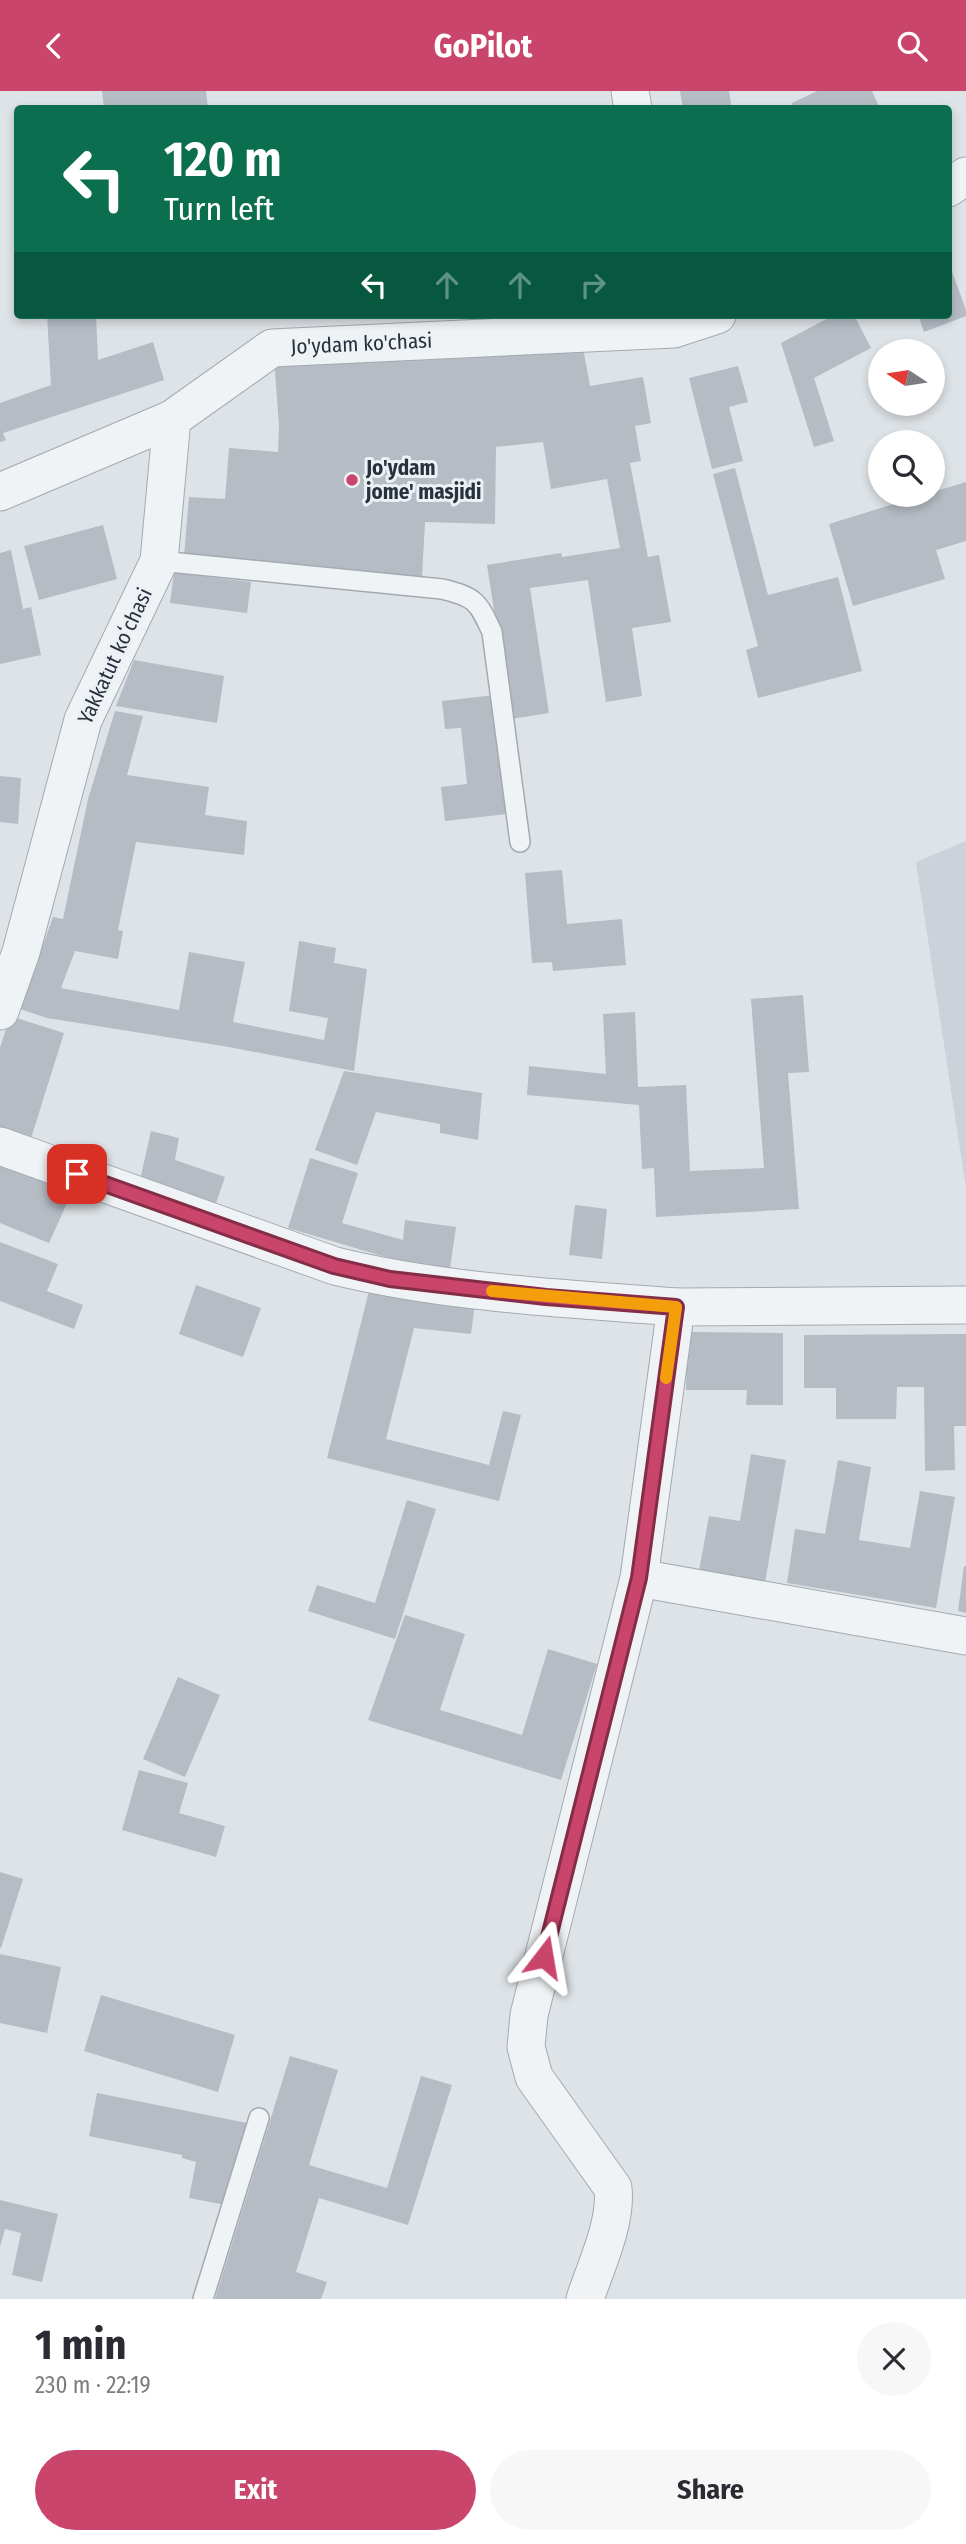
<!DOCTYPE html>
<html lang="en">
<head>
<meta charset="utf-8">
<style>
  body { margin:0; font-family:"Fira Sans Condensed",sans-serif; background:#f7f7f7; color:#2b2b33; height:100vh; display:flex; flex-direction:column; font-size:26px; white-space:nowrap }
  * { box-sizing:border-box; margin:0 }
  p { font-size:23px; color:#7c7c81 }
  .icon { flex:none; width:38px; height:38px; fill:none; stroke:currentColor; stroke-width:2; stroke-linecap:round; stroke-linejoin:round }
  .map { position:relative; height:2208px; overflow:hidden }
  .sheet { display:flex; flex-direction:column; background:#fff; flex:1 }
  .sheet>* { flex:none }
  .top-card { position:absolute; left:14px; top:14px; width:938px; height:214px; border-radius:7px; box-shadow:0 4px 10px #0003; background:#0b6e4f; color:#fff; overflow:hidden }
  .needle { width:46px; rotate:282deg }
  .fabs { position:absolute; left:868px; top:248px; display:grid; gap:14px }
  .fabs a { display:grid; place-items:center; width:77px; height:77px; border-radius:50%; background:#fff; box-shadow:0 4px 10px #0003; font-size:35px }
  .pin { position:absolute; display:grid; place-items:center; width:60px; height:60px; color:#fff; margin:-30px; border-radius:14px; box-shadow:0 4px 10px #0006 }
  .me { position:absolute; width:77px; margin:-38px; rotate:14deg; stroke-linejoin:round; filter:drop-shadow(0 0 5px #0008) }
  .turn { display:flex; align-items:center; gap:24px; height:147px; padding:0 35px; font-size:32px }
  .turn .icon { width:91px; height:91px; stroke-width:2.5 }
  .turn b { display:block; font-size:49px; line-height:60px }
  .lanes { display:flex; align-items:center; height:66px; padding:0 35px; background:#0003; justify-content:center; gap:35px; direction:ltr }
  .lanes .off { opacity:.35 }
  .round { display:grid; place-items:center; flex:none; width:74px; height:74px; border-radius:37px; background:#f7f7f7 }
  .summary { display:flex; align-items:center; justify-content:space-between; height:119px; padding:0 35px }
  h1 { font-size:42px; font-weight:700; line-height:52px }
  .cta { display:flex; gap:14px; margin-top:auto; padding:14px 35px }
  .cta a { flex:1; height:80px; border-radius:42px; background:#ca456b; color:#fff; font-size:28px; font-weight:700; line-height:80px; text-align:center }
  .cta a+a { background:#f7f7f7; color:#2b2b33 }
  header { display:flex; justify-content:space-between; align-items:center; height:91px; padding:0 35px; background:#ca456b; color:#fff; font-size:32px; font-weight:700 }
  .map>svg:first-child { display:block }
  .built { fill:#ccd2d9 }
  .building { fill:#b5bcc4 }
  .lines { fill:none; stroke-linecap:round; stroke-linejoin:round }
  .lane-casing { stroke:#a3aab1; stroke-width:22 }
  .street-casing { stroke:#a3aab1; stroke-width:39 }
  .lane { stroke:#f0f3f5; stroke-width:19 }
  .street { stroke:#f0f3f5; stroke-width:37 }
  .route-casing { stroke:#832d46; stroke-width:18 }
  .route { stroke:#ca456b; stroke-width:12 }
  .slow { stroke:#f59e0b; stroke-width:12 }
  .poi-dot { fill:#ca456b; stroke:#edf1f5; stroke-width:2.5 }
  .labels { text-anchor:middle; stroke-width:6; stroke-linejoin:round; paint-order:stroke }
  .street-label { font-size:21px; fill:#27323d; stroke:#edf1f5 }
  .poi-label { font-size:21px; font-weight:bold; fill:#27323d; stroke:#edf1f5; text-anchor:start }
</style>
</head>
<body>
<header><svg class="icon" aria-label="back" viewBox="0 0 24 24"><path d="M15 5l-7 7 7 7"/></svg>GoPilot<svg class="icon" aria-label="search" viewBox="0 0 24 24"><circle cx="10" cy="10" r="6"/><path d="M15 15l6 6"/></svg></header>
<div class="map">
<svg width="966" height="2208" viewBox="0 0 966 2208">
  <rect width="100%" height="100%" fill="#dee3e7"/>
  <path class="built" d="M966 750V1097L916 771Z"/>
  <path class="building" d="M102 0H206L208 18H104Z
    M680 0H729L732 18H683Z
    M817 0H872L880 18H794L792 12Z
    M949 172 966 219V225L924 241 918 224H948Z
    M47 224H96L98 269 153 251 164 289 3 342 6 349 0 351V312L51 294Z
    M834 224H854L871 257 814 287 834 350 814 356 781 252Z
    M581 246 590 295 643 286 651 332 635 335 641 370 630 372 648 466 659 464 671 531 632 537 642 605 606 611 588 489 530 497 549 622 511 628 487 474 561 462 562 466 620 457 607 388 551 398 543 351 496 356 495 433 425 431 422 486 184 465 189 406 225 408 229 357 278 361 279 335 274 266Z
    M738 275 748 311 729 316 743 370 712 378 689 287Z
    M735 377 768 504 838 486 862 580 758 607 746 559 758 555 713 383Z
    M966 391V450L936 459 945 488 853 515 829 433 923 404H933V401Z
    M103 434 117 488 39 509 24 455Z
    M11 459 23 518 31 516 41 564 0 573V462Z
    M174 482 251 491 247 522 170 512Z
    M134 569 224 585 217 632 116 615Z
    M495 604 507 723 445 730 441 696 467 693 461 637 445 638 442 610Z
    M115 620 143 625 127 684 209 696 205 724 247 730 244 764 136 751 118 839 123 840 118 868 75 860 61 897 179 919 189 861 245 871 233 931 324 949 328 927 289 920 299 850 336 857 334 872 367 878 354 980 229 956 47 927 20 918 53 826 63 828 88 708Z
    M0 685 21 687 18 733 0 731Z
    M562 779 567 833 622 828 626 874 553 880 552 871 532 872 525 782Z
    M803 904 809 981 788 982 799 1118 656 1126 654 1077 642 1078 639 1014 527 1004 529 975 606 983 603 923 635 921 638 996 686 994 690 1080 764 1077 751 908Z
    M10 925 64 942 28 1057 0 1048V957Z
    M344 980 482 1002 478 1049 440 1042V1033L376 1021 357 1074 315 1059Z
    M151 1040 179 1047 175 1069 225 1086 215 1115 140 1089Z
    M310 1067 358 1082 342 1132 403 1149 405 1129 456 1136 450 1177 399 1170 288 1137Z
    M0 1073 72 1101 49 1152 0 1132Z
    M575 1114 607 1118 602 1168 569 1164Z
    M0 1151 58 1173 47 1200 83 1214 74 1238 0 1210Z
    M196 1194 261 1217 243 1266 179 1243Z
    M369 1200 475 1212 471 1243 414 1237 386 1348 489 1374 503 1320 521 1324 499 1410 327 1367Z
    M687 1241 783 1242V1314H746L747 1299H686Z
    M966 1243V1335H954L955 1379 925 1380 924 1296H897L896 1328H836V1297H804V1244Z
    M751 1363 786 1369 765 1492 699 1480 709 1425 740 1430Z
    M838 1369 871 1376 859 1449 910 1457 920 1400 955 1406 936 1517 787 1492 795 1438 825 1443Z
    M407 1409 436 1418 395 1548 308 1520 317 1494 375 1512Z
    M964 1475H966V1522L958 1520Z
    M405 1524 465 1543 440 1619 522 1644 548 1558 597 1573 561 1689 368 1629Z
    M178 1586 220 1604 185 1686 143 1668Z
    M139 1679 188 1692 179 1722 225 1735 216 1766 122 1739Z
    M0 1781 23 1788 1 1857H0Z
    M0 1863 61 1876 47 1942 0 1932Z
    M101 1904 235 1944 218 2001 84 1960Z
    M290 1965 338 1979 309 2074 387 2097 421 1985 452 1994 408 2134 319 2107 296 2181 327 2191 321 2208H215Z
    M97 2002 247 2032 231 2115 189 2107 196 2071 182 2067V2064L89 2045Z
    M0 2109 58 2123 42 2191 12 2184 21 2142 5 2138 0 2156Z"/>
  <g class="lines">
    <defs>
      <path id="lane" d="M159 470 442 498C476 506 478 511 492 541L520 751
        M203 2208 259 2027"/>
      <g id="street">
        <path d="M630 0 633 18"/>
        <path d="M948 97 966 85"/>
        <path id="s1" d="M0 401 172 328 272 257 674 238 717 224"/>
        <path d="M0 920 21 861 83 629 159 470 172 328"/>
        <path d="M0 1055 335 1175C446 1202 562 1207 676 1216"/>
        <path d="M639 1487 966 1545"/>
        <path d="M585 2208C596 2175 617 2131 613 2097L534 1986 526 1956 529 1924 639 1487 676 1216 966 1214"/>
      </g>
    </defs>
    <use href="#lane" class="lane-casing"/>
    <use href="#street" class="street-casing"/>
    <use href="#lane" class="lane"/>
    <use href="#street" class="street"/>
  </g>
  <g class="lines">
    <defs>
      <path id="route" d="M77 1083 334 1175 390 1188 546 1206 676 1216 639 1487 544 1866"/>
    </defs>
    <use href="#route" class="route-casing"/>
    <use href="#route" class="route"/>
    <path class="slow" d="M492 1200 676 1216 666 1287"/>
  </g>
  <circle class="poi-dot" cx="352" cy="389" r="7"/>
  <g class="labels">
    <g class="street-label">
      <text dy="7" stroke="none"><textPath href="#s1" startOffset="399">Jo'ydam ko'chasi</textPath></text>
      <text transform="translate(115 565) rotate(-65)" y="7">Yakkatut koʻchasi</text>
    </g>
    <g class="poi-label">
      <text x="366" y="384">Jo'ydam<tspan x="366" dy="24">jome' masjidi</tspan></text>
    </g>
  </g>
</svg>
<div class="fabs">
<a><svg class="needle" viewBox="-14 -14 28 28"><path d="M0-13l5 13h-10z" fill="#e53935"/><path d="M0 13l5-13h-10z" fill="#7c7c81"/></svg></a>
<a><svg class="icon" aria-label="search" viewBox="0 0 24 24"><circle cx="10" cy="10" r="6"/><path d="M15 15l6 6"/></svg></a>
</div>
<div class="pin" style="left:77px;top:1083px;background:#d93025"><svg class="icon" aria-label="arrive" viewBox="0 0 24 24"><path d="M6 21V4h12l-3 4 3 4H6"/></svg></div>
<svg class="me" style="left:544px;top:1866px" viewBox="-20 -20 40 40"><path d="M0-17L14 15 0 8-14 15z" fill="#ca456b" stroke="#fff" stroke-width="4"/></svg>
<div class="top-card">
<div class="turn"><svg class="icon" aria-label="left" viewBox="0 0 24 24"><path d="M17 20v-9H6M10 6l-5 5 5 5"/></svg><div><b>120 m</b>Turn left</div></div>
<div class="lanes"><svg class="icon" aria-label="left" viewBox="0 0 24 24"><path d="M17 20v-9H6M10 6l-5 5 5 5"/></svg><svg class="icon off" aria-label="ahead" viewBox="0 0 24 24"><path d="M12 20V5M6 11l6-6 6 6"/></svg><svg class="icon off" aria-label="ahead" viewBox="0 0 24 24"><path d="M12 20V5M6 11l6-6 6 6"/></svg><svg class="icon off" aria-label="right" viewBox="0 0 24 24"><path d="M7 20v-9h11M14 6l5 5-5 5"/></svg></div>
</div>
</div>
<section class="sheet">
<div class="summary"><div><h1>1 min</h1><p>230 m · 22:19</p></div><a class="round"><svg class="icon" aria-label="close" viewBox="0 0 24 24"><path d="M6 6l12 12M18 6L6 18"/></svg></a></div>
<div class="cta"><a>Exit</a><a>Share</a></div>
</section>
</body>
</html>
